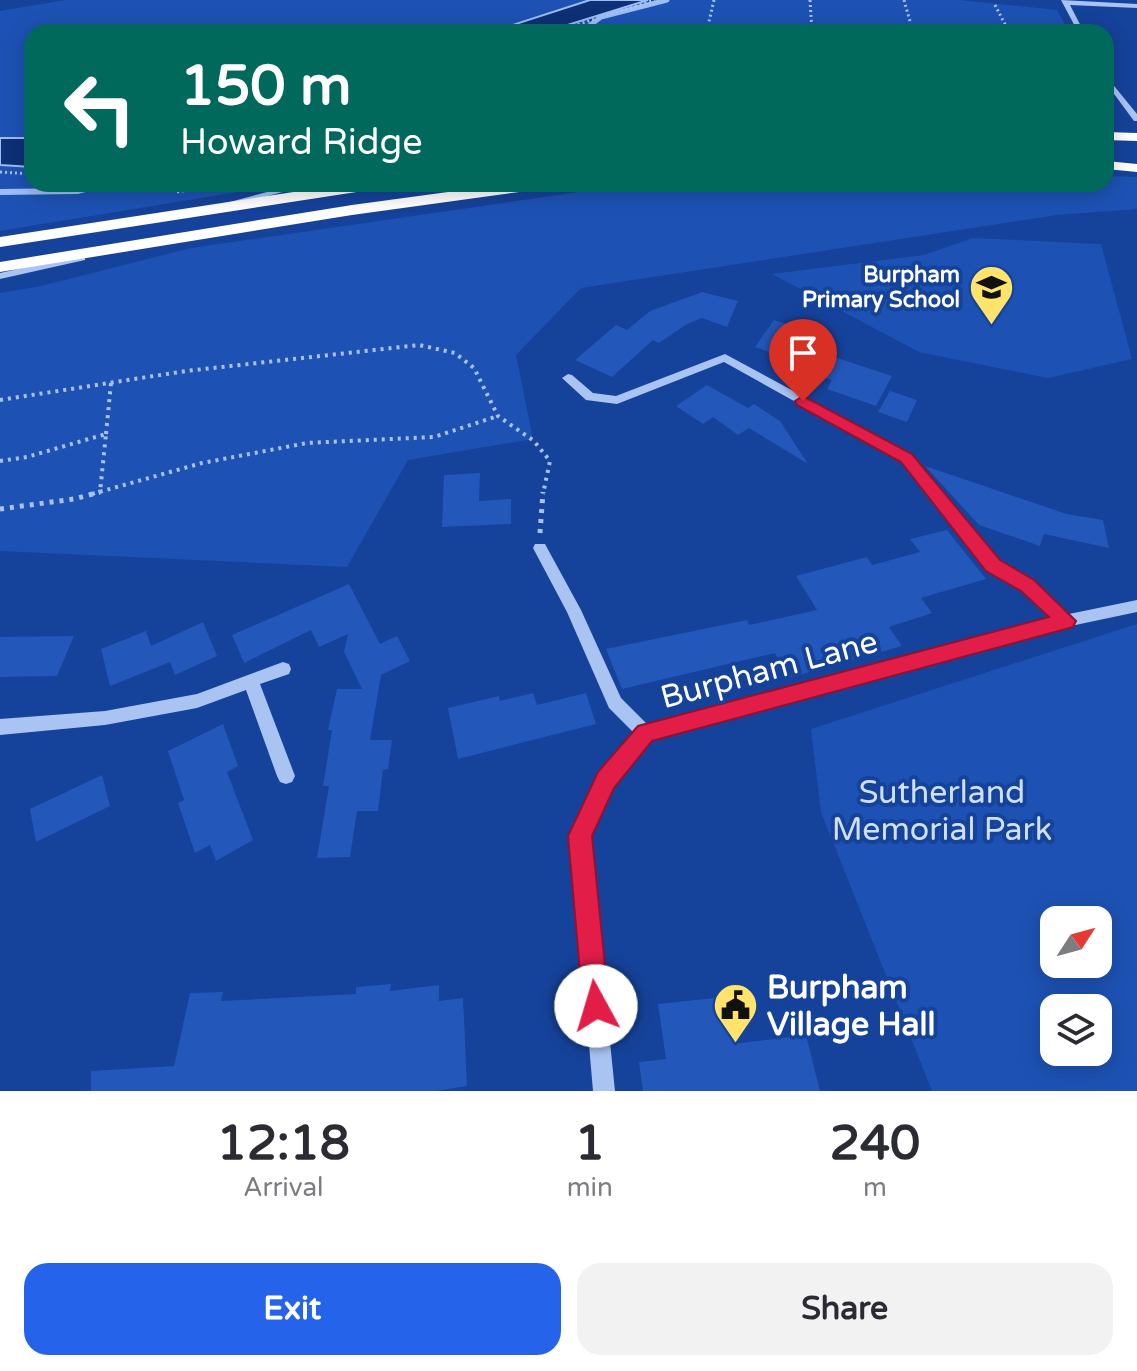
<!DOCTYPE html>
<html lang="en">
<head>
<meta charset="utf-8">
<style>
  body { margin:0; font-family:"Varela Round",sans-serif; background:#f2f2f3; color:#2b2b33; height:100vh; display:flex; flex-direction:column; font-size:30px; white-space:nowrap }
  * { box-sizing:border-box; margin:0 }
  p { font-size:26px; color:#7c7c81 }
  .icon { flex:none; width:44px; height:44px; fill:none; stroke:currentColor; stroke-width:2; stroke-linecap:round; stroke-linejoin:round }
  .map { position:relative; height:1091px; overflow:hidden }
  .drawer { display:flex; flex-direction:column; background:#fff; flex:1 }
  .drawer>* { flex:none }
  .hud { position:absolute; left:24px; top:24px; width:1090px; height:168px; border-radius:24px; box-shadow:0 4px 20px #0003; background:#00695c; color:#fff; overflow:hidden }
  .needle { width:52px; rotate:54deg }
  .controls { position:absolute; left:1040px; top:906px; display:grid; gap:16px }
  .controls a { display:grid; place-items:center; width:72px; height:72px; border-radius:16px; background:#fff; box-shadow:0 4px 20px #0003; font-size:40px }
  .pin { position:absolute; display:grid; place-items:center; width:68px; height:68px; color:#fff; margin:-82px -34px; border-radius:50% 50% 50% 0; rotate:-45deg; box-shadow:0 0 8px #0007 }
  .pin .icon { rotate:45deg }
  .me { position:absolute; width:88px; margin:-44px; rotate:354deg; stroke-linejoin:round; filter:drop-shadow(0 0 6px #0008) }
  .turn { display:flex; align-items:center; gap:28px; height:168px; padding:0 24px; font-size:36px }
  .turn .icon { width:104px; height:104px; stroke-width:2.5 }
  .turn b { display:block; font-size:56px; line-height:68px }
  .eta { display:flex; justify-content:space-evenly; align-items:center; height:136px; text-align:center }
  .eta b { font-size:48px; font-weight:800; line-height:56px }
  .cta { display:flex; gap:16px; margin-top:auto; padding:16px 24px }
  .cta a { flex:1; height:92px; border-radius:24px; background:#2563eb; color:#fff; font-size:32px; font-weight:800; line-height:92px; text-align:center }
  .cta a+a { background:#f2f2f3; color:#2b2b33 }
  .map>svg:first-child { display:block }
  .green { fill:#1d52b4; fill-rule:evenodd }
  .water { fill:#0d3077; stroke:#9cbdf5; stroke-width:2 }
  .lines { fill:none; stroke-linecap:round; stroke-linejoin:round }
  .stream-far1 { stroke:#9cbdf5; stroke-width:5 }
  .stream { stroke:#9cbdf5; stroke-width:6 }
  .building { fill:#2357b9 }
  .path-far2 { stroke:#a9c3f3; stroke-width:3; stroke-dasharray:2 3; stroke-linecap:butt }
  .path-far1 { stroke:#a9c3f3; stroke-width:4; stroke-dasharray:3 5; stroke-linecap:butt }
  .path { stroke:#a9c3f3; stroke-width:5; stroke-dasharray:4 6; stroke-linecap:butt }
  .minor { fill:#a9c3f3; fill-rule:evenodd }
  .highway { fill:#fff; fill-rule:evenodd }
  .route { fill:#e11d48; stroke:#92132f; stroke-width:2 }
  .labels { text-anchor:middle; stroke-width:8; stroke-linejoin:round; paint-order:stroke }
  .far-poi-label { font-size:22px; font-weight:bold; fill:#fff; stroke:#15429a; text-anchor:end }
  .near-street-label { font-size:32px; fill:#fff; stroke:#15429a }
  .near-park-label { font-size:32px; fill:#d1e1fd; stroke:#15429a }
  .near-poi-label { font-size:32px; font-weight:bold; fill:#fff; stroke:#15429a; text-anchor:start }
</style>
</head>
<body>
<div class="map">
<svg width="1137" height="1091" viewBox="0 0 1137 1091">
  <rect width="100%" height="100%" fill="#15429a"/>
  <path class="green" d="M66 0H590L491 32H32V138H0V11Z
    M663 0H959L1057 10 1069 32H545L579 20 589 21Z
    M0 165 32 167V184H287L0 231Z
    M1106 176 1137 177V209L1057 215 581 288 516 355 533 439 408 460 347 567 0 551V293L41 286 191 248 606 188 653 184H1106Z
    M973 238 1101 244 1132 359 1048 378 919 352 772 274 924 255Z
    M1137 624V1091H932L821 812 811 729ZM1054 920H1098V964H1054ZM1054 1008H1098V1052H1054Z"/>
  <path class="water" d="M590 0H648L545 32H491Z
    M0 138H32V167L0 165Z"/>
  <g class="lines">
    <path class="stream-far1" d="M581 32 601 17 667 0"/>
    <path class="stream" d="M0 192 77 191 104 184"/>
  </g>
  <path class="building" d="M702 292 738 301 727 327 702 318 687 324 659 343 653 340 612 377 575 360 616 325 627 330 650 311Z
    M774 320 817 334 799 362 755 347Z
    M810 349 892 376 876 406 827 389 832 380 798 368Z
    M707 385 748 408 754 404 780 421 808 464 749 428 738 435 713 417 703 424 676 406Z
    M890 391 917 400 907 422 878 412Z
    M925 466 1067 514 1103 520 1109 548 1044 534 1040 546 979 525Z
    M480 473 479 501 511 499V524L442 527 444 475Z
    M947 530 986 579 921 598 932 613 889 627 902 646 788 678 775 653 622 689 606 649 747 620 749 625 817 610 796 576 867 557 872 565 920 552 910 539Z
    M349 584 380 644 397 636 410 661 381 675 370 740H392L388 769 383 770 378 811H357L350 857 317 858 329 786H323L332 730H328L337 689H362L344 652 348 634 319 647 311 630 244 663 232 635Z
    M203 622 217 656 175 675 170 662 110 686 101 649 146 631 151 646Z
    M74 636 57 676 0 677V637Z
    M533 693 537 705 586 693 596 724 458 759 448 708 499 696 500 701Z
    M223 724 238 766 227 772 253 840 216 861 210 845 195 853 178 803 184 800 168 751Z
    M102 775 110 806 36 842 30 809Z
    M391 984 390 991 439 985V1001L463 998 467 1086 436 1091H91V1071L174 1066 190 993 223 992 221 1001 356 994V987Z
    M723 997 733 1044 806 1035 820 1091H643L639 1062 666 1059 658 1004Z"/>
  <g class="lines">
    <path class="path-far2" d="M714 0 707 30 729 32
      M810 0 812 32
      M904 0 913 32
      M995 5 1009 32
      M554 32 655 0
      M0 172 32 174
      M177 192 220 184"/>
    <path class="path-far1" d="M0 400 186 371 419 345 455 353 474 368 498 416 534 441 550 461 543 494
      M106 434 111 383
      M0 461 27 457 106 434 100 492
      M92 494 202 463 307 443 434 437 498 416"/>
    <path class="path" d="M0 509 74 499 100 492
      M540 533 543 492"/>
    <path class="minor" d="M1061 0 1137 4V8L1070 5 1084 32H1078Z
      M1106 76 1137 114V121H1134L1106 83Z
      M297 184H312L231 206 226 203Z
      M81 255 85 256V260L0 279V273Z
      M725 354 912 455 998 561 1032 582 1069 614 1137 600V612L1066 627 650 739 612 786 589 836 615 1091H593L571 836 600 774 634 733 609 708 567 612 533 548 535 544H545L581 610 621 698 648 725 1053 618 1022 590 988 569 902 461 724 362 617 404 586 400 562 378 568 374 572 375 593 393 616 396Z
      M283 662 289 664 291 669 289 674 260 684 295 776 292 782 286 784 280 782 277 776 246 690 197 708 105 725 0 735V719L105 711 197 694Z"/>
    <path class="highway" d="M1106 132 1137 133V141L1106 140Z
      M1106 161 1137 164V172L1106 169Z
      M346 184H384L376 189 0 247V237Z
      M507 184H549L541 189 352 215 0 272V262L352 205Z"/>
  </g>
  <path class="route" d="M803 396 912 454 1000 560 1034 580 1076 621 1073 627 1066 629 652 741 614 788 592 836 609 1006 605 1015 596 1019 587 1015 583 1006 568 836 598 772 638 726 1049 617 1021 591 986 571 901 462 797 405 795 401Z"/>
  <defs>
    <symbol id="school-pin" viewBox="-11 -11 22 30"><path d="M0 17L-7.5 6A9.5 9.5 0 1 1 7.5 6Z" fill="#ffe36b" stroke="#15429a"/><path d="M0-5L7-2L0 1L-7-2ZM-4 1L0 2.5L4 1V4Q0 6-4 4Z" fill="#111"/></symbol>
    <symbol id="civic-pin" viewBox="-11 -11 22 30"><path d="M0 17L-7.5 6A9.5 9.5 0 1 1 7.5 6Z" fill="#ffe36b" stroke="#15429a"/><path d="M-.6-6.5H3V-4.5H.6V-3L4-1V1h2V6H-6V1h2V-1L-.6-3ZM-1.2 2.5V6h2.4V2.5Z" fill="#111"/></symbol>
  </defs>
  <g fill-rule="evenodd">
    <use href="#school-pin" x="966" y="262" width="51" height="69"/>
    <use href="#civic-pin" x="710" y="980" width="51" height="69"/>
  </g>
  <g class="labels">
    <g class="far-poi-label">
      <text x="960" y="282">Burpham<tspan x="960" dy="25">Primary School</tspan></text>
    </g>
    <g class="near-street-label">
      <text transform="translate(769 669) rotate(-15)" y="11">Burpham Lane</text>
    </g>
    <g class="near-park-label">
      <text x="942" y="803">Sutherland<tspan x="942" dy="37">Memorial Park</tspan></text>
    </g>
    <g class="near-poi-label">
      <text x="767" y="998">Burpham<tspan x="767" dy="37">Village Hall</tspan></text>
    </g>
  </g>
</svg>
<div class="controls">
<a><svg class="needle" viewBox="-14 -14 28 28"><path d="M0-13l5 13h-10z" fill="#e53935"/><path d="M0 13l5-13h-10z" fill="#7c7c81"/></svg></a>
<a><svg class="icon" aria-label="layers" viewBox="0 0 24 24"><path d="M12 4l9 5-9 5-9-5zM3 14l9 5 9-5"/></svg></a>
</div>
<div class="pin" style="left:803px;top:401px;background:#d93025"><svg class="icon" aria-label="arrive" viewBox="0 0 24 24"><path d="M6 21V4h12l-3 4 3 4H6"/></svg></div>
<svg class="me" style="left:596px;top:1006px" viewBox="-20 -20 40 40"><circle r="19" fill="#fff"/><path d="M0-13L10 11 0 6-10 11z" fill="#e11d48"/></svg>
<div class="hud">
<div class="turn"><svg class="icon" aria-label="left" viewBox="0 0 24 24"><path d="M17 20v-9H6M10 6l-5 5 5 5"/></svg><div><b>150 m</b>Howard Ridge</div></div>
</div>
</div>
<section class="drawer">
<div class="eta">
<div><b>12:18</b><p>Arrival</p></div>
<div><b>1</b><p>min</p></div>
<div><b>240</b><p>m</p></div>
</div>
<div class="cta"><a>Exit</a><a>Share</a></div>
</section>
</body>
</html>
